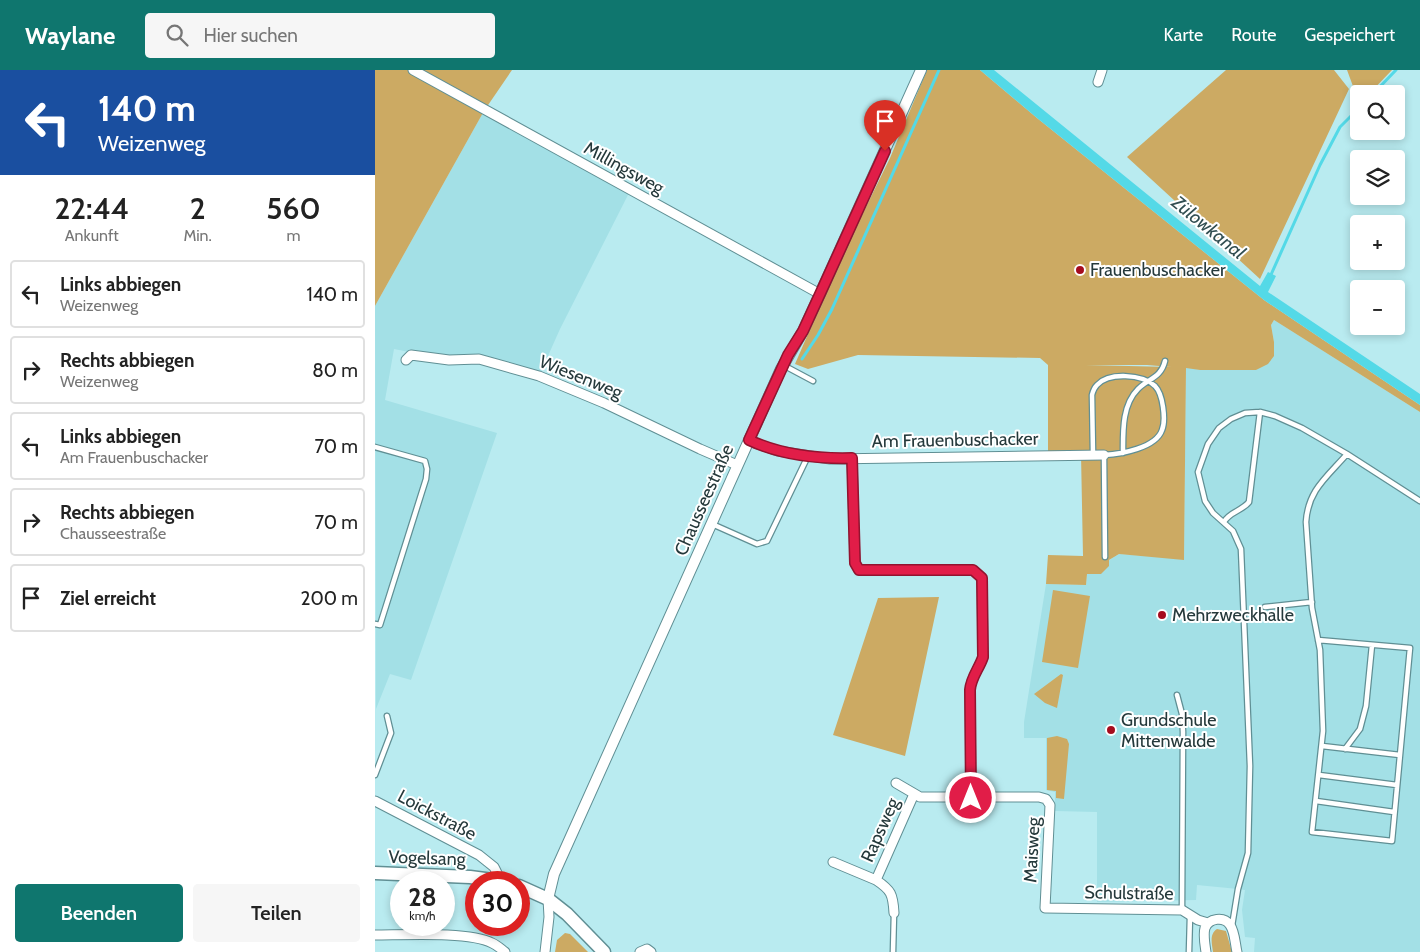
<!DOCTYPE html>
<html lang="de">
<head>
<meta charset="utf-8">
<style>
  body { margin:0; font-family:Cabin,sans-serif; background:#f6f6f6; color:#222; height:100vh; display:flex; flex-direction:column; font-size:19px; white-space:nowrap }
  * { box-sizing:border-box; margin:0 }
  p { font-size:16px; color:#767676 }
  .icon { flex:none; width:28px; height:28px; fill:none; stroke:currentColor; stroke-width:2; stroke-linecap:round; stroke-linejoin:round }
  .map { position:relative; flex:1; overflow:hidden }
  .details { display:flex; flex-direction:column; background:#fff; width:375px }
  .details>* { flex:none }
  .guide { background:#1a4fa0; color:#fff; overflow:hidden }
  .controls { position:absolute; left:975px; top:15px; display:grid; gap:10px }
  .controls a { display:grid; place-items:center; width:55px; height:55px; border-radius:5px; background:#fff; box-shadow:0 2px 8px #0003; font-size:25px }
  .speed { position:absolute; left:15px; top:801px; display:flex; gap:10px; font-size:25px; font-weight:700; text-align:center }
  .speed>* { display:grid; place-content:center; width:65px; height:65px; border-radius:50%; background:#fff; box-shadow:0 2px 8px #0003; line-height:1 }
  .speed small { font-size:12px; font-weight:400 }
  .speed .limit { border:8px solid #d22; background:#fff; color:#111 }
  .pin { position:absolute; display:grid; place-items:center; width:42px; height:42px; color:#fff; margin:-51px -21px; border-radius:50% 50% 50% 0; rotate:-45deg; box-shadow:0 0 5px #0007 }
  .pin .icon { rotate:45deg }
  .me { position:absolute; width:55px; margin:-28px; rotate:0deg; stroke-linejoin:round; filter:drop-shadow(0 0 4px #0008) }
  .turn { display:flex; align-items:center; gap:18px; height:105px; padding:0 15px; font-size:22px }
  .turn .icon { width:65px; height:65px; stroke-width:2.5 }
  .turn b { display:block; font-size:35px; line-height:42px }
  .eta { display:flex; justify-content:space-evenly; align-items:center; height:85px; text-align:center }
  .eta b { font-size:30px; font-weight:600; line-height:35px }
  .action { display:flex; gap:10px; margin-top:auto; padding:10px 15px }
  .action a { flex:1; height:58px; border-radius:5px; background:#0f766e; color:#fff; font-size:20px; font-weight:600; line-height:58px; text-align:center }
  .action a+a { background:#f6f6f6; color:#222 }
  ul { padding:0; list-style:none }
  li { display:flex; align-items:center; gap:15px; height:68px; margin:0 10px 8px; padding:0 5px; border:2px solid #e0e0e0; border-radius:5px }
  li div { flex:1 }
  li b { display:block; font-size:19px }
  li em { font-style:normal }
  header { display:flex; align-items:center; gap:30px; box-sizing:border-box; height:70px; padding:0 25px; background:#0f766e; color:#fff }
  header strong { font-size:24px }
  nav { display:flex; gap:28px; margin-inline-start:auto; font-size:18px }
  .search { width:350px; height:45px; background:#f6f6f6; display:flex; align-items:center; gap:12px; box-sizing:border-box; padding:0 18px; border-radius:5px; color:#767676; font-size:19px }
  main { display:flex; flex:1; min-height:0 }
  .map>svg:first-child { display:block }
  .built { fill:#a3e0e6 }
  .green { fill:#ccaa63; fill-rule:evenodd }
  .water { fill:#54d9e7 }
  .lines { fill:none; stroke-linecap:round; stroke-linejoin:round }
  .stream { stroke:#54d9e7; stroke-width:3 }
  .service-casing { stroke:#608f94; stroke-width:7 }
  .minor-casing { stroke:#608f94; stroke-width:11 }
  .tertiary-casing { stroke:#608f94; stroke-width:12 }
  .secondary-casing { stroke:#608f94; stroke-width:15 }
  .service { stroke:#fff; stroke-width:4.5 }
  .minor { stroke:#fff; stroke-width:9 }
  .tertiary { stroke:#fff; stroke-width:10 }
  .secondary { stroke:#fff; stroke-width:12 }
  .route-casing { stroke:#92132f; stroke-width:12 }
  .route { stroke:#e11d48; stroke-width:9 }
  .poi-dot { fill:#a50c1e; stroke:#fff; stroke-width:2 }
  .labels { text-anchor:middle; stroke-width:4; stroke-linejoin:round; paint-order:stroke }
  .street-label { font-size:18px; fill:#25393b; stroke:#fff }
  .poi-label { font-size:18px; fill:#25393b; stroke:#fff; text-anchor:start }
  .water-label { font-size:19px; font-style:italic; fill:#314e51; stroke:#fff }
</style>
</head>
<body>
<header>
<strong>Waylane</strong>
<div class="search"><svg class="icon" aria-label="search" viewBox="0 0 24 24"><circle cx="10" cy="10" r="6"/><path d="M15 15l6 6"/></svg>Hier suchen</div>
<nav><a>Karte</a><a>Route</a><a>Gespeichert</a></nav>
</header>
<main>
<section class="details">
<div class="guide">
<div class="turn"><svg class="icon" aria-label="left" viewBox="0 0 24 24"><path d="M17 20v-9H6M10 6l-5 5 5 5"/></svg><div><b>140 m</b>Weizenweg</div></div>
</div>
<div class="eta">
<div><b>22:44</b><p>Ankunft</p></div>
<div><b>2</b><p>Min.</p></div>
<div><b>560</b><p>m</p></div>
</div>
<ul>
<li><svg class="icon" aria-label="left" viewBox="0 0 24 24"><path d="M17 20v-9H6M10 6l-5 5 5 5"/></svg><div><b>Links abbiegen</b><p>Weizenweg</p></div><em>140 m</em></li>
<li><svg class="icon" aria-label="right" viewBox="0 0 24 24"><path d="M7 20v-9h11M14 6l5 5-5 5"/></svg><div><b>Rechts abbiegen</b><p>Weizenweg</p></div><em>80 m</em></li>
<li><svg class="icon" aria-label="left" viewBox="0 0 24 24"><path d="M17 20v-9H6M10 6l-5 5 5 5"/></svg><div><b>Links abbiegen</b><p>Am Frauenbuschacker</p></div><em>70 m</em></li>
<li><svg class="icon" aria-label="right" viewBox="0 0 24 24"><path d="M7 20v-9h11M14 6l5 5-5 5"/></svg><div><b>Rechts abbiegen</b><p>Chausseestraße</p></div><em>70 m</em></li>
<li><svg class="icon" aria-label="arrive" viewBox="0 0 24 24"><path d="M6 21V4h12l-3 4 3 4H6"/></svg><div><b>Ziel erreicht</b></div><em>200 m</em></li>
</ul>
<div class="action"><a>Beenden</a><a>Teilen</a></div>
</section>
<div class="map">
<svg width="1045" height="882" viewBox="0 0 1045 882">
  <rect width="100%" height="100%" fill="#b9ebf0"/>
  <path class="built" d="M109 41 255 121 185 259 164 306 104 289 74 290 19 279 10 330 122 363 36 610 15 604 1 639 0 236Z
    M899 250 1045 342V882H879L880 868 870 867 867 840 870 820 863 819 822 815 821 830 722 832V742L680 741V722L671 720V668H649V652L671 514 711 515 712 504 744 484 809 489 811 297 825 300H881L899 272 896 255Z"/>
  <path class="green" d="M0 0H137L109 41 0 236Z
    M552 0H605L662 48 889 230 1045 335V342L899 250 896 255 899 272V286L893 294 881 300H825L811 298 809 490 744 484 734 490V496L726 504H712L711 515 671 514 673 485 708 486 706 384 673 383V295L665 288 483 285 433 299 420 294 466 188 515 88ZM711 295H772L796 297Z
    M851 0H959L974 19 885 209 752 87Z
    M972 0H1017L994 24H984V34L975 44V34L979 19Z
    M678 520 715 526 703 598 667 592Z
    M564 527 530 686 458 665 503 528Z
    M686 604 688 605 682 638 670 633 659 624Z
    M682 666 692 669 694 674 689 729 681 728V721L672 720V668Z
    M842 859 851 861 857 882H838C837 874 834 864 842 859Z
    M190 863 195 864 213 882H180L182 870Z"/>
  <path class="water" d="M605 0H619L885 216 893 202 901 206 893 222 1045 324V335L889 230 662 48Z"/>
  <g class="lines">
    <path class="stream" d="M998 24 1021 0
      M895 207 945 95 965 57 984 38
      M427 289 443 265 457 239 564 0"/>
    <defs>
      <path id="service" d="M408 295 438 311
        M0 377 50 391 52 399 51 409 5 555 0 554
        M748 383C748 361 747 335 763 319 774 308 786 308 790 291
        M718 384 717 325C718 321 719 318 722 315 734 302 767 304 780 316 785 321 787 330 788 337 789 344 790 353 787 360 781 378 746 384 729 385L730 487
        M849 452C854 442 867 441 874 432L885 342
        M337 454 382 474 392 471 433 386
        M890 537 937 532
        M943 570 1035 578 1017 771 937 762 948 661 945 580 937 538 931 452C933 420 952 407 972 384
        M802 625 807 644 808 662 807 840
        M947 676 1025 685
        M970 679 985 659 991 636 997 575
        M0 705 16 663 12 646
        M944 705 1022 715
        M941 731 1019 742
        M857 856 863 819 873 783 875 696 866 479 858 461 838 443 830 431 823 402 833 374 844 358 856 349 870 343 885 342 900 346 927 358 972 384 1045 431
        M518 882 519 843
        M814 882 815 846"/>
      <path id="minor" d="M38 0 445 224
        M723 12 727 0
        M31 290 36 285 74 290 104 289 164 306 229 333 325 379 362 395
        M374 371 403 381 455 389 729 385
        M477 388 480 493 484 500H598L607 508 608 587C604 599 596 607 595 620L596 728
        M521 713 545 727H664L671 729 675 735 670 838 807 840 823 850 833 853
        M0 731 104 785 119 797 126 811
        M458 792 501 810 539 724
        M501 810C516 820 518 824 519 843
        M0 865C27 865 95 861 117 873 122 875 126 879 130 882
        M170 882 174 847 173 829
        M265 882 272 879 276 882
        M831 882C830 875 828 865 830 858 834 848 849 846 855 855 860 862 860 874 862 882"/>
      <path id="tertiary" d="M173 829 179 804 406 299 428 261 445 224 546 0"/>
      <path id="secondary" d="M0 803 95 807 133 812
        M144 816 173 829 192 844 229 882"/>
    </defs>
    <use href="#service" class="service-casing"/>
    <use href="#minor" class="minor-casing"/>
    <use href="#tertiary" class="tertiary-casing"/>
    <use href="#secondary" class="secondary-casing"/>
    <use href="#service" class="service"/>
    <use href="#minor" class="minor"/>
    <use href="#tertiary" class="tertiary"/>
    <use href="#secondary" class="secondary"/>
  </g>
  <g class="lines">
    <defs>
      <path id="route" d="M510 81 445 224 428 261 413 285 374 370C406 385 442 389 477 388L480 493 484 500H598L607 508 608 587C604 599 596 607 595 620L596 728"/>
    </defs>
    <use href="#route" class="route-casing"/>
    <use href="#route" class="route"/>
  </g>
  <g class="poi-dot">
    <circle cx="705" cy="200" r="5"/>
    <circle cx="787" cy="545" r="5"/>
    <circle cx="736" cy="660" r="5"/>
  </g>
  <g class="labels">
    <g class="street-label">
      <text transform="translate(249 98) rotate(29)" y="6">Millingsweg</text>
      <text transform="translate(206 307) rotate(22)" y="6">Wiesenweg</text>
      <text transform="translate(580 370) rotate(-1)" y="6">Am Frauenbuschacker</text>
      <text transform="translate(329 430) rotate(-66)" y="6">Chausseestraße</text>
      <text transform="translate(62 745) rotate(28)" y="6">Loickstraße</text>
      <text transform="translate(505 760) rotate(-66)" y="6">Rapsweg</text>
      <text transform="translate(657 780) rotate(-87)" y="6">Maisweg</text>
      <text transform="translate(52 788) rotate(2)" y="6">Vogelsang</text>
      <text transform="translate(754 823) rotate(1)" y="6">Schulstraße</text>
    </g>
    <g class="poi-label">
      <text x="715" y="206">Frauenbuschacker</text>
      <text x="797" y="551">Mehrzweckhalle</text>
      <text x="746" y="656">Grundschule<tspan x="746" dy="21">Mittenwalde</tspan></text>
    </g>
    <g class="water-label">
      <text transform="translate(834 157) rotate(39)" y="7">Zülowkanal</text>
    </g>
  </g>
</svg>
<div class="controls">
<a><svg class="icon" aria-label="search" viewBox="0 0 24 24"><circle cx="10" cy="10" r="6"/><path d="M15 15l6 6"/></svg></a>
<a><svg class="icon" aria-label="layers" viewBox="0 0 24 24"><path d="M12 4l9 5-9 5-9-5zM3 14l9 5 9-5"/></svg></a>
<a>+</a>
<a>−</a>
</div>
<div class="speed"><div>28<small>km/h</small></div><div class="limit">30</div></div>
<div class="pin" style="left:510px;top:81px;background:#d93025"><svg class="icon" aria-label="arrive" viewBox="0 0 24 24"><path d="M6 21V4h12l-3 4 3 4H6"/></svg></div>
<svg class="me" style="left:596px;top:728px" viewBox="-20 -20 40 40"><circle r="17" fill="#e11d48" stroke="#fff" stroke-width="3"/><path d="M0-11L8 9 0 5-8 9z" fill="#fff"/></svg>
</div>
</main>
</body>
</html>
